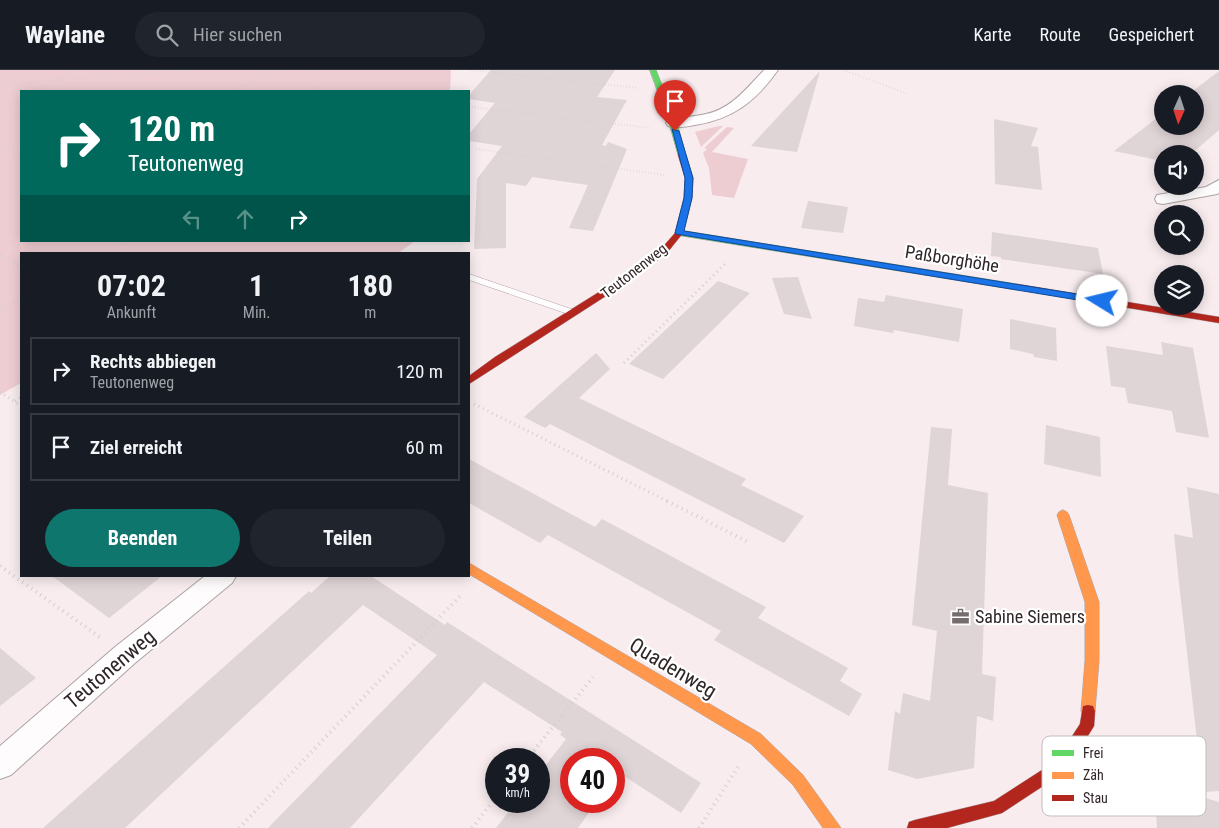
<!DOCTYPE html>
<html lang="de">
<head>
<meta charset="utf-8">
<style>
  body { margin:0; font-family:"Roboto Condensed",sans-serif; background:#20242c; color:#f1f3f6; height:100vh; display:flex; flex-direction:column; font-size:19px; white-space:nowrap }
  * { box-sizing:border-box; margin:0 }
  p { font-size:16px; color:#9ea1a6 }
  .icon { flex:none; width:28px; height:28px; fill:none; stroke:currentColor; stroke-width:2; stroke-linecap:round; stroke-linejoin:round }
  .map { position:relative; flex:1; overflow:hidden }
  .side { position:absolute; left:20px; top:182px; width:450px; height:325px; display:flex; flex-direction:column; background:#171b24; border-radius:0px; box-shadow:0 2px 12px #0003 }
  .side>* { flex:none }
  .guide { position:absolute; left:20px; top:20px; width:450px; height:152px; border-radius:0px; box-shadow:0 2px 12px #0003; background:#00695c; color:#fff; overflow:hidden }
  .needle { width:32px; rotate:183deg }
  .fabs { position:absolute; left:1154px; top:15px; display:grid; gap:10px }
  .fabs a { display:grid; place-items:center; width:50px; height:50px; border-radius:50%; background:#171b24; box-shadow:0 2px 12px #0003; font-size:25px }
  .speed { position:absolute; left:485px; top:678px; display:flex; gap:10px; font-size:25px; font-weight:700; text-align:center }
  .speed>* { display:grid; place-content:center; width:65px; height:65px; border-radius:50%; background:#171b24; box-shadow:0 2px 12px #0003; line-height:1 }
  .speed small { font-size:12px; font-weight:400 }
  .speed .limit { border:8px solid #d22; background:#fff; color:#111 }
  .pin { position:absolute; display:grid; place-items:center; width:42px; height:42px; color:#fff; margin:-51px -21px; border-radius:50% 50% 50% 0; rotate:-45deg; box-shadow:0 0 5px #0007 }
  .pin .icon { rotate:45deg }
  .me { position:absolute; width:55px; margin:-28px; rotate:279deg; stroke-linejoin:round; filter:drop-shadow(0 0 4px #0008) }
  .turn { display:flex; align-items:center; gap:18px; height:105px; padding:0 25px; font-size:22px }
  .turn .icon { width:65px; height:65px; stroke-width:2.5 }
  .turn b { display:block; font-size:35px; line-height:42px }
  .lanes { display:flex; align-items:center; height:48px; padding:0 25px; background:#0003; justify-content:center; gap:25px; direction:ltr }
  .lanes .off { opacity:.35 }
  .eta { display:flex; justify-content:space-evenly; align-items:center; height:85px; text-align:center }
  .eta b { font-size:30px; font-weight:700; line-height:35px }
  .primary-button { display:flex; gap:10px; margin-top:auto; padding:10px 25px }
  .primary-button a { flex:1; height:58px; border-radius:30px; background:#0f766e; color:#fff; font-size:20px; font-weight:700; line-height:58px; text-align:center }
  .primary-button a+a { background:#20242c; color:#f1f3f6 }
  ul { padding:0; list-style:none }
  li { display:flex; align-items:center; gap:15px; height:68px; margin:0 10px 8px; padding:0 15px; border:2px solid #363941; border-radius:0px }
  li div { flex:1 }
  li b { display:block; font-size:19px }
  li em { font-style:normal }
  header { display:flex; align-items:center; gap:30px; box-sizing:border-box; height:70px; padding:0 25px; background:#171b24; border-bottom:1px solid #363941 }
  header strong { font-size:24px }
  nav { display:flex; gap:28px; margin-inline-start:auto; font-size:18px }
  .search { width:350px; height:45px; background:#20242c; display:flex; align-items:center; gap:12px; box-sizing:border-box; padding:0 18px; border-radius:28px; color:#9ea1a6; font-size:19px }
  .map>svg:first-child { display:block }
  .green { fill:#eecdd2 }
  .building { fill:#dfd4d6 }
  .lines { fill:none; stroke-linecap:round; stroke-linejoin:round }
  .lane-casing { stroke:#aca2a4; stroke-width:1 }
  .street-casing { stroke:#aca2a4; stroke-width:2 }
  .fast-casing { stroke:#aca2a4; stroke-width:1 }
  .slow-casing { stroke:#aca2a4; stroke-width:1 }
  .jam-casing { stroke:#aca2a4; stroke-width:1 }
  .path-far2 { stroke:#d4cfd0; stroke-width:2; stroke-dasharray:0.5 2.5; stroke-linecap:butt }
  .path-far1 { stroke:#d4cfd0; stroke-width:3; stroke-dasharray:1 4; stroke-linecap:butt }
  .path { stroke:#d4cfd0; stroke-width:4; stroke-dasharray:1 4.5; stroke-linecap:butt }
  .lane { fill:#fefcfc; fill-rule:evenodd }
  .street { fill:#fefcfc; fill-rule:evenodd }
  .fast { fill:#63d668; fill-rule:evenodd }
  .slow { fill:#ff974d; fill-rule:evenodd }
  .jam { fill:#b3261e; fill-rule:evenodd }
  .route { fill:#1a73e8; stroke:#114b97 }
  .labels { text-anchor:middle; stroke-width:4.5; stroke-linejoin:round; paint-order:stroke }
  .far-street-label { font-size:15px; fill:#302627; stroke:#fff }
  .street-label { font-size:18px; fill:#302627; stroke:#fff }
  .poi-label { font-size:18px; fill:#302627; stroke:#fff; text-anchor:start }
  .near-street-label { font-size:21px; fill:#302627; stroke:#fff }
  .key { fill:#fff; stroke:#c1bebe; stroke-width:1 }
  .key-label { font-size:14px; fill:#302627 }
</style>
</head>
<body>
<header>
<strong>Waylane</strong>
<div class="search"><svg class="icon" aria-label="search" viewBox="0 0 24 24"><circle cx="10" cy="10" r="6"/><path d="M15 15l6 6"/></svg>Hier suchen</div>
<nav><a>Karte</a><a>Route</a><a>Gespeichert</a></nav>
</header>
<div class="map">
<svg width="1219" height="758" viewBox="0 0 1219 758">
  <rect width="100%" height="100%" fill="#f8ecee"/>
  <path class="green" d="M0 0H451L450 21H21V171H415L397 184H21V313L0 325Z
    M719 56H723L701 77 695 62Z
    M727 57 734 58 712 82 748 89 734 128 712 125 709 98 703 83 707 79 704 78Z"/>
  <path class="building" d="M491 0H615L597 27 627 30 602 75 606 76 608 72 627 79 593 161 569 158 588 115 532 107 526 116 506 113V178L474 179 477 109 502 76 469 71V64L495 33 469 29V25Z
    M820 1 797 82 751 76Z
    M1219 1V60L1191 84H1162V91L1114 81 1162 44V56H1195V24H1189Z
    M994 49 1038 58 1031 76 1038 77 1042 120 995 114Z
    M808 131 848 137 843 163 801 158Z
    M992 162 1098 178 1103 204 1001 189V187L991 186Z
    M798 207 803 223 812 249 784 244 772 208Z
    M718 211 750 223 663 309 629 294Z
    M886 225 963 239 959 272 894 260 893 263 854 256 858 228 884 232Z
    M1010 249 1056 258 1057 291 1034 287 1033 284 1010 279Z
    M1161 272 1193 278 1209 368 1176 362 1172 341 1128 333 1125 318 1111 316 1106 276 1163 285Z
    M596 283 610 299 579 328 746 409 741 415 804 446 784 473 550 354 545 358 524 347Z
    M1046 355 1100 367 1101 407 1044 394Z
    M931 357 952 359 948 415 988 423 982 604 996 607 993 651 977 646 974 698 917 709 888 700 895 641 900 644 903 623 930 631 937 561 912 555Z
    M469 389 595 457 602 449 766 537 758 548 848 598 840 611 862 624 849 646 714 570 721 561 548 465 540 473 469 433Z
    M1187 417 1219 424V721L1203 722 1180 522 1174 464 1193 468Z
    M52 506H162L109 548Z
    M330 506H371L445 555 447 552 701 713 681 743 618 702 614 707V689H571V731H597L578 758H496L517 731H539V704L566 669 560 665 562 662 484 612 350 758H268L437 585 363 535 125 758H43L309 521 311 523Z
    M0 578 36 608 0 636Z
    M1154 713 1219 732V758H1157Z"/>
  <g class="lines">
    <defs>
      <path id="lane" d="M469 204 577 241 579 243 574 246 571 245 469 210Z"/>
      <path id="street" d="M764 0H778C756 31 733 49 695 55 686 57 676 58 668 56L666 53 668 50C680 47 694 47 706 44 731 39 747 18 764 0Z
        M1219 110V123L1217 124 1163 134 1157 133 1155 129 1157 125 1163 124 1206 117Z
        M205 506H236L232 513 135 593 11 705 0 709V676L115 577Z"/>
      <path id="fast" d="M650 0H656L677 53 686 85 685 87 678 85 669 53Z
        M679 160 1017 214 1022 217 1017 220 676 165 675 163Z"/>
      <path id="slow" d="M1063 440 1067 442 1069 445 1099 532V591L1095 641 1093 646 1088 647 1083 646 1081 641 1085 591V532L1057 445 1059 442Z
        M469 493 761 664 803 705 841 758H823L793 715 751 674 469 504Z"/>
      <path id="jam" d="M679 83 686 85 693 108 692 128 683 163 667 183 637 206 469 314V306L495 287 631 202 661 179 675 163 684 128 685 108 678 85Z
        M1017 214 1219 247V253L1014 219 1012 217Z
        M1088 635 1093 636 1095 641 1094 656 1066 701 1002 743 947 758H907L909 752 915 750 994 731 1056 691 1080 654 1083 636Z"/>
    </defs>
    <use href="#lane" class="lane-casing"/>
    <use href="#street" class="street-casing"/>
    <use href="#fast" class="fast-casing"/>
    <use href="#slow" class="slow-casing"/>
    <use href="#jam" class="jam-casing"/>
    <path class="path-far2" d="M309 0 315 13 314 21
      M471 0 637 18
      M844 0 908 24
      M56 11 74 0
      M0 14 191 0
      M36 21 51 14
      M236 21 275 0
      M472 37 650 58
      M0 65 21 39
      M0 75 5 78 21 77
      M5 78 21 90
      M476 79 664 105
      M106 184 131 171
      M0 185 2 186"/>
    <path class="path-far1" d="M0 185 21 197
      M0 239 21 228
      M624 293 727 192
      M0 322 21 336
      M15 331 21 327
      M474 334 669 432"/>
    <path class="path" d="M667 431 748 472
      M0 496 101 568
      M527 689 593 607
      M239 758 461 525
      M472 758 496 727
      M699 758 738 697"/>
    <use href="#lane" class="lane"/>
    <use href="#street" class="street"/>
    <use href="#fast" class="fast"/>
    <use href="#slow" class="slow"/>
    <use href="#jam" class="jam"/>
  </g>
  <path class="route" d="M672 59 679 61 693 108 692 128 684 161 1102 228 1107 231 1102 234 676 164 675 163 684 128 685 108Z"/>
  <defs>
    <symbol id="office-bare" viewBox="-9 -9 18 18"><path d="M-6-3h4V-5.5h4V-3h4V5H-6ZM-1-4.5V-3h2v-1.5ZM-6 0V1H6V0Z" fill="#766b6d" stroke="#fff" stroke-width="2.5" paint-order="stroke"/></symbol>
  </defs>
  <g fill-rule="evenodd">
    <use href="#office-bare" x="948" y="534" width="25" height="25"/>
  </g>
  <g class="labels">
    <g class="far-street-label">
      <text transform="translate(634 201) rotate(-38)" y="5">Teutonenweg</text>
    </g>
    <g class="street-label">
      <text transform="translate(952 189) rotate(9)" y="6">Paßborghöhe</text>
    </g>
    <g class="poi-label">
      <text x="975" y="553">Sabine Siemers</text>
    </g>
    <g class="near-street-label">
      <text transform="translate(673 598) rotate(31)" y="7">Quadenweg</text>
      <text transform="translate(110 599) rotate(-40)" y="7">Teutonenweg</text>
    </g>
  </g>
  <rect x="1042" y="666" width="164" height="80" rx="8" class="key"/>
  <rect x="1052" y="680" width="22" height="6" fill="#63d668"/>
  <rect x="1052" y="702" width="22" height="7" fill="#ff974d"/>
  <rect x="1052" y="725" width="22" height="6" fill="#b3261e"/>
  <g class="key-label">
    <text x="1083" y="688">Frei</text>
    <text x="1083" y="710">Zäh</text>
    <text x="1083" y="733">Stau</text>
  </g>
</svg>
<div class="fabs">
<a><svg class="needle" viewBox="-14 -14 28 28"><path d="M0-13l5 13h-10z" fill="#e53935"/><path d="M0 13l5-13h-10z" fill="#9ea1a6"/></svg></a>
<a><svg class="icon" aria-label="sound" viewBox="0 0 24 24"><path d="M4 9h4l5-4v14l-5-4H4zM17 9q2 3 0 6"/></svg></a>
<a><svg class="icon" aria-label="search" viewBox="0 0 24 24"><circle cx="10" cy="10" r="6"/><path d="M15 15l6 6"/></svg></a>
<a><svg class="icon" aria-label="layers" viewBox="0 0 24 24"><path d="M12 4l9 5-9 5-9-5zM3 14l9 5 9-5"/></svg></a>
</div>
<div class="speed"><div>39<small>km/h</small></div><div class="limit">40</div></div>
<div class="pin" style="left:675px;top:61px;background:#d93025"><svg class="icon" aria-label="arrive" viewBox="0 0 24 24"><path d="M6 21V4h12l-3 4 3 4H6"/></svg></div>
<svg class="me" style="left:1102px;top:231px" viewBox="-20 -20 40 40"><circle r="19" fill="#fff"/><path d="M0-13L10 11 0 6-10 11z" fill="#1a73e8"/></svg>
<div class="guide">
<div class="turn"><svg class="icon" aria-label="right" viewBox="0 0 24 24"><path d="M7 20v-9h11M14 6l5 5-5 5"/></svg><div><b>120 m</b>Teutonenweg</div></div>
<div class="lanes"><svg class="icon off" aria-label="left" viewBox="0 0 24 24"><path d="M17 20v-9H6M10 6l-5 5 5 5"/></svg><svg class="icon off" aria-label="ahead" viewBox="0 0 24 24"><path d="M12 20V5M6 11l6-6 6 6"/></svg><svg class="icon" aria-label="right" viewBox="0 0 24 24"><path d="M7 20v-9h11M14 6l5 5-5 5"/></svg></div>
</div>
<section class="side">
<div class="eta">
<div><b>07:02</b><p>Ankunft</p></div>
<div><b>1</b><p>Min.</p></div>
<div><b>180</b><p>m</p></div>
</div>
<ul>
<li><svg class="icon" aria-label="right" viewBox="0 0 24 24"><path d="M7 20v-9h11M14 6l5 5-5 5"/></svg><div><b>Rechts abbiegen</b><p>Teutonenweg</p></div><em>120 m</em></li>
<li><svg class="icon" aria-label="arrive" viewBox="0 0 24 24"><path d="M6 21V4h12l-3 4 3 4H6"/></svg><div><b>Ziel erreicht</b></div><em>60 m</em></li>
</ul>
<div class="primary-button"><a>Beenden</a><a>Teilen</a></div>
</section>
</div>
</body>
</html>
